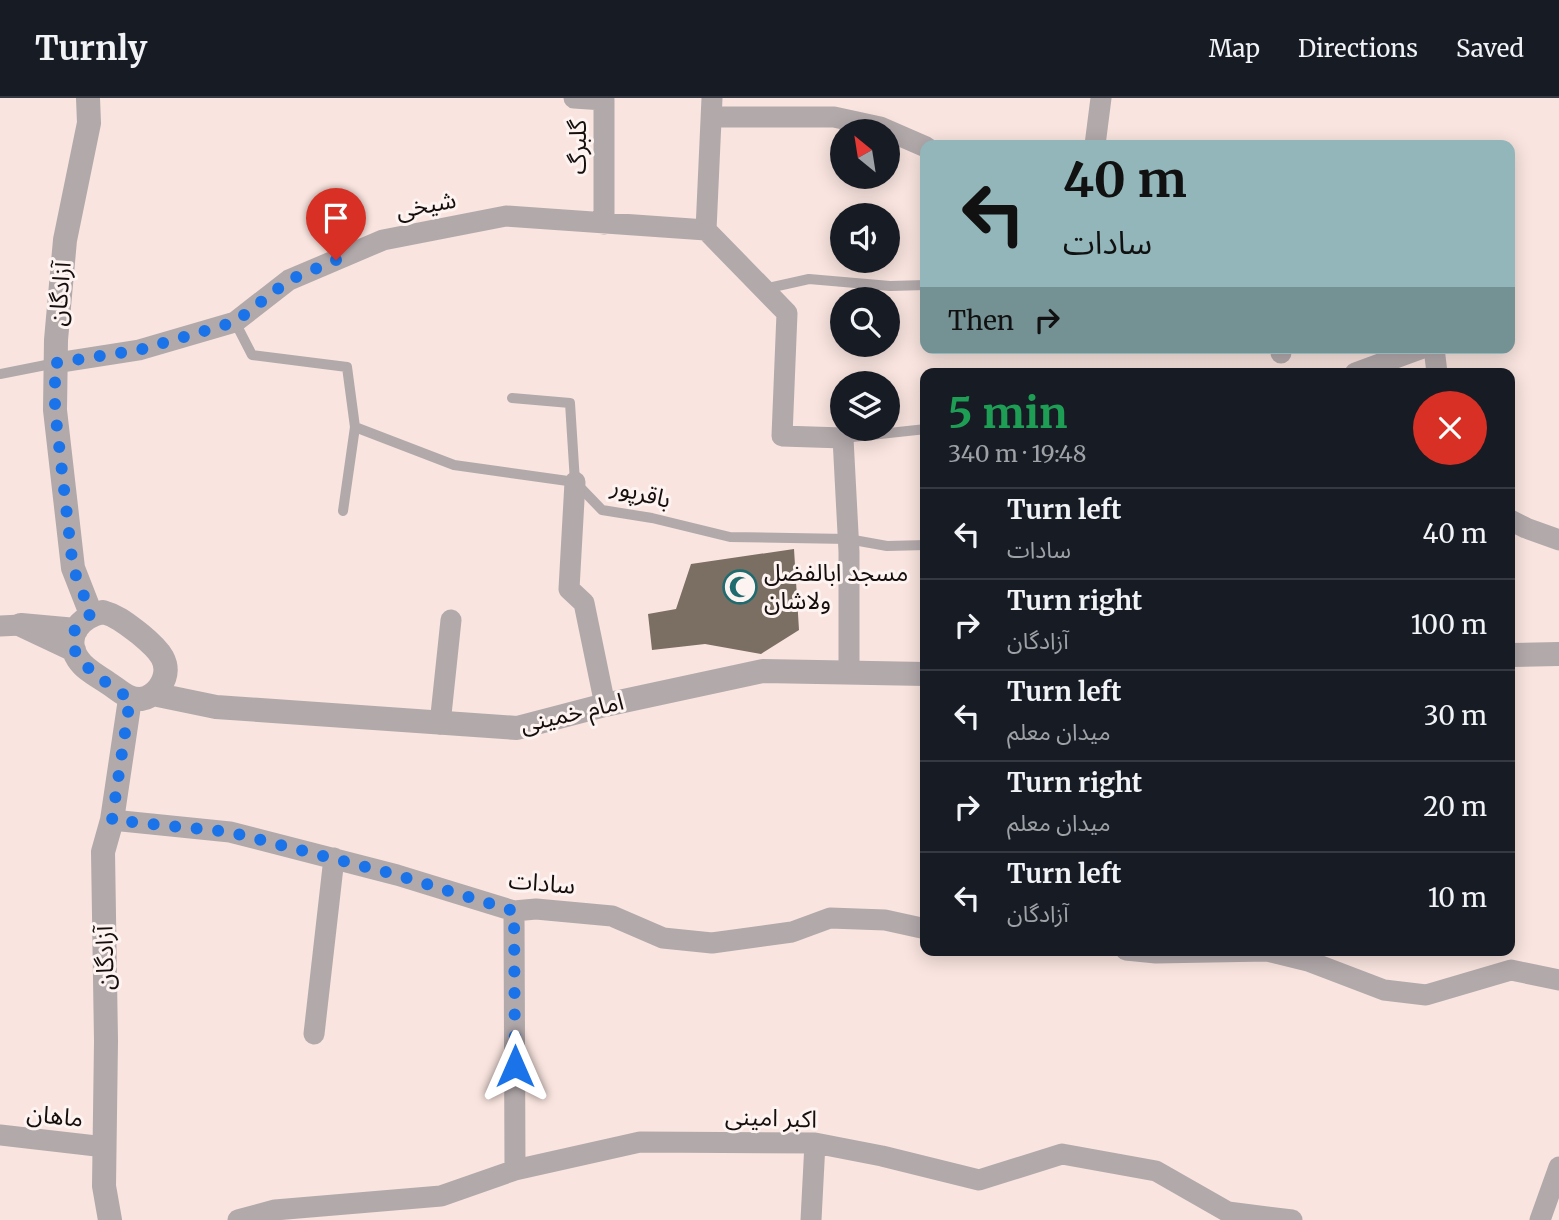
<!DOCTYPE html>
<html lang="en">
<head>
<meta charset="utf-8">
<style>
  body { margin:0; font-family:Merriweather,"Noto Sans Arabic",serif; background:#20242c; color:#f1f3f6; height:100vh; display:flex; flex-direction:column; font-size:26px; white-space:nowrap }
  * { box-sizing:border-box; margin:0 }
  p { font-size:23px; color:#9ea1a6 }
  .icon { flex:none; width:38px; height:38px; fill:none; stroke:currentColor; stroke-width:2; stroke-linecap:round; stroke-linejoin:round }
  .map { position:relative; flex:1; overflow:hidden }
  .details { position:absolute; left:920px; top:270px; width:595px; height:588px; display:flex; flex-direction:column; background:#171b24; border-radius:14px; box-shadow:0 4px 18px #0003 }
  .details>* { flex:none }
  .hud { position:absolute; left:920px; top:42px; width:595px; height:214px; border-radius:14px; box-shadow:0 4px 18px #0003; background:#92b6ba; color:#111; overflow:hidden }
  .needle { width:46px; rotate:330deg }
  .fabs { position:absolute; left:830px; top:21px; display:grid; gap:14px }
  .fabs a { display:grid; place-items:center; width:70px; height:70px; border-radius:50%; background:#171b24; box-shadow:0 4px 18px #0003; font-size:35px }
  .pin { position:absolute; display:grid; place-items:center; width:60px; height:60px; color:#fff; margin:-72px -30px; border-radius:50% 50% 50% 0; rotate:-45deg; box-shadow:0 0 7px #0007 }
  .pin .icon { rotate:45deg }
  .me { position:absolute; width:77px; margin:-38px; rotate:0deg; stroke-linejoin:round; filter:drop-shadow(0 0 5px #0008) }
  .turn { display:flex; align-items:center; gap:24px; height:147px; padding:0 28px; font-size:32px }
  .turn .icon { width:91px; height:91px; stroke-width:2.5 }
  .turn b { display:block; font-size:49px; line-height:60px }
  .then { display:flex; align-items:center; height:66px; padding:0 28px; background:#0003; gap:14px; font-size:26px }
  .round { display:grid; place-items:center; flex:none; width:74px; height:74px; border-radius:37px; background:#20242c }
  .headline { display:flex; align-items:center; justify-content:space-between; height:119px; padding:0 28px }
  h1 { font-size:42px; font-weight:700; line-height:52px; color:#1e9e55 }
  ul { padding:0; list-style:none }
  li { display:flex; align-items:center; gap:21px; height:91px; padding:0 28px; border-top:2px solid #363941 }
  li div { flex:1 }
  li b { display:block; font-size:26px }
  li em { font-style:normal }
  header { display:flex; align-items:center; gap:42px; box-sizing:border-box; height:98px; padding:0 35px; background:#171b24; border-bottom:2px solid #363941 }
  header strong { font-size:33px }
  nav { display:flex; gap:38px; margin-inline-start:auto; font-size:24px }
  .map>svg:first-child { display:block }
  .building { fill:#7b6e62 }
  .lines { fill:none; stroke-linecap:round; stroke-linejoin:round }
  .service { stroke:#b2a9ab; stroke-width:10 }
  .minor { stroke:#b2a9ab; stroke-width:21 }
  .tertiary { stroke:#b2a9ab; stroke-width:24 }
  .route { stroke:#1a73e8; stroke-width:12; stroke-dasharray:0 21.6 }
  .labels { text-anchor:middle; stroke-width:6; stroke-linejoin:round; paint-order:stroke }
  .street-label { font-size:24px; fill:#150e0d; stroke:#fdf4f2 }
  .poi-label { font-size:24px; fill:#150e0d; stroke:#fdf4f2; text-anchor:start }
</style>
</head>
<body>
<header>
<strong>Turnly</strong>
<nav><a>Map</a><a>Directions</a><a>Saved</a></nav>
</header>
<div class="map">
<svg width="1559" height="1122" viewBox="0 0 1559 1122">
  <rect width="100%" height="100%" fill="#f9e4df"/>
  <path class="building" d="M794 451 799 532 761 556 705 546 652 552 648 516 676 511 691 466Z"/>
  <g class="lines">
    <path class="service" d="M764 191 809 181 890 188 926 187
      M235 224 252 257 347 269 355 329 343 413
      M0 276 56 265
      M512 300 570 305 575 384
      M355 329 454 367 575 384 602 412 652 420 730 439 848 441 887 448 926 447
      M843 340 926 331"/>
    <path class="minor" d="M574 0 604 2V126
      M712 0 706 132 787 215 782 338 843 340 849 454V574
      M711 19H834L880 29 926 49
      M1095 47 1101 0
      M1281 250V255
      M1434 250 1437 275
      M56 265 139 252 235 224 289 182 383 142 506 118 706 132
      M1355 275 1423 250
      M575 384 569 491 584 505 605 607
      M1510 422 1526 430 1559 442
      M0 528 21 527
      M440 626 451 522
      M112 722 230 734 397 777 514 813 536 811 612 818 663 840 712 845 792 834 830 820 885 822 926 831
      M514 813 515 1072
      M1126 852 1156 855 1267 853 1308 863 1384 892 1426 897 1511 872 1559 882
      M314 936 334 760
      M0 1037 105 1049
      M238 1122 275 1112 441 1098 515 1072 640 1044 815 1045 882 1058 979 1082 1062 1056 1156 1073 1228 1114 1292 1122
      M811 1122 815 1045
      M1540 1122 1559 1069"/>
    <path class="tertiary" d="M88 0 89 25 65 142 56 242 55 312 73 470 91 516
      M103 514C118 518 128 527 140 536 157 550 176 566 159 590 155 595 148 600 141 601 128 602 119 592 108 585 98 578 85 572 78 561 63 538 80 519 103 514Z
      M74 552 21 527 76 532
      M1510 557 1559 556
      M153 596 216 609 517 630 605 607 763 573 926 576
      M110 1122 104 1088 106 943 103 754 112 722 130 601"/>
  </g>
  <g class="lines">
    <path class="route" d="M336 162 289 182 235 224 139 252 55 265V312L73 470 91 516C41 548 105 583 130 601L112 722 230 734 397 777 514 813 515 968"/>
  </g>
  <defs>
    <symbol id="mosque-ring" viewBox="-11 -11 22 22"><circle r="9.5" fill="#fdf4f2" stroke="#1f6b70" stroke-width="1.5"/><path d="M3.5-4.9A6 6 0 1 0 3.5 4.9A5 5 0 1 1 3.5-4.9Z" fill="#1f6b70"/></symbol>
  </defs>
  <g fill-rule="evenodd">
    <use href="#mosque-ring" x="721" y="470" width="38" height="38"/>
  </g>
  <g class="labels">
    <g class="street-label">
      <text transform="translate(578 49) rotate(-90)" y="8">گلبرگ</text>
      <text transform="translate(426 107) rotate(-11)" y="8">شیخی</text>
      <text transform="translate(60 196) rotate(-85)" y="8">آزادگان</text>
      <text transform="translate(641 395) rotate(14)" y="8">باقرپور</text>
      <text transform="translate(572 615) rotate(-13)" y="8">امام خمینی</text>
      <text transform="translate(542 785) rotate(5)" y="8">سادات</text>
      <text transform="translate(105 860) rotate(-91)" y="8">آزادگان</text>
      <text transform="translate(55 1018) rotate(6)" y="8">ماهان</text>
      <text transform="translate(771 1020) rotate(2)" y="8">اکبر امينی</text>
    </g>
    <g class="poi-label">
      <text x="764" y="483">مسجد ابالفضل<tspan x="764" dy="28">ولاشان</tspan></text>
    </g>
  </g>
</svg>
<div class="fabs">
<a><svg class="needle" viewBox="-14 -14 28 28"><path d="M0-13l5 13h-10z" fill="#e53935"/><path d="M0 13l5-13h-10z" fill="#9ea1a6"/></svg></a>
<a><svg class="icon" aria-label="sound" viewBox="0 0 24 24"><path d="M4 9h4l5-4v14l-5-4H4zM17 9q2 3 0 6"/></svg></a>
<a><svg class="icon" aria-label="search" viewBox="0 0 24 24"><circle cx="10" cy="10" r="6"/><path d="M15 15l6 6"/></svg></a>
<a><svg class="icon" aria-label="layers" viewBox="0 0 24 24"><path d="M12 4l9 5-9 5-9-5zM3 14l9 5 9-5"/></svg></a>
</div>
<div class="pin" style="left:336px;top:162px;background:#d93025"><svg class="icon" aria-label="arrive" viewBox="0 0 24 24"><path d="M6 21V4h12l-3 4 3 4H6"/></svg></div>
<svg class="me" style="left:515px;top:968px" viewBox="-20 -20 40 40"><path d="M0-17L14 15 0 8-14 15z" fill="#1a73e8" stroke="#fff" stroke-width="4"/></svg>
<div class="hud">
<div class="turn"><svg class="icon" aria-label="left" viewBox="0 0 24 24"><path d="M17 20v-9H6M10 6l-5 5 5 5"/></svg><div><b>40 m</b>سادات</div></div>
<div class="then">Then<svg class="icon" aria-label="right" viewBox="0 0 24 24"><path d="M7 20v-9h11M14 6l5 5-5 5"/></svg></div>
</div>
<section class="details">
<div class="headline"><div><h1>5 min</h1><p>340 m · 19:48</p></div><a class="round" style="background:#d93025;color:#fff"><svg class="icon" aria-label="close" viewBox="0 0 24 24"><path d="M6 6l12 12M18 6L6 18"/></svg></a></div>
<ul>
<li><svg class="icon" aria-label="left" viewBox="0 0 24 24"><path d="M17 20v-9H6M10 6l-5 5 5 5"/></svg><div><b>Turn left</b><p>سادات</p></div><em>40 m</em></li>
<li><svg class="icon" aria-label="right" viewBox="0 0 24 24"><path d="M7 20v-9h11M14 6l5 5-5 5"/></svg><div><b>Turn right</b><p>آزادگان</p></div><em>100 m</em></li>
<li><svg class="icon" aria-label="left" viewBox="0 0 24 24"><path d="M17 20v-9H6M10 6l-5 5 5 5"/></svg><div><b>Turn left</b><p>میدان معلم</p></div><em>30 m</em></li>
<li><svg class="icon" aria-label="right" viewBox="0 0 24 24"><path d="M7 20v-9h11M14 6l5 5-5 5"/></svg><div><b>Turn right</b><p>میدان معلم</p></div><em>20 m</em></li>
<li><svg class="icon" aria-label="left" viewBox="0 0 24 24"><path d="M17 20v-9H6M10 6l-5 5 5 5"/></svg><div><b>Turn left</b><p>آزادگان</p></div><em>10 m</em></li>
</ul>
</section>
</div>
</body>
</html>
